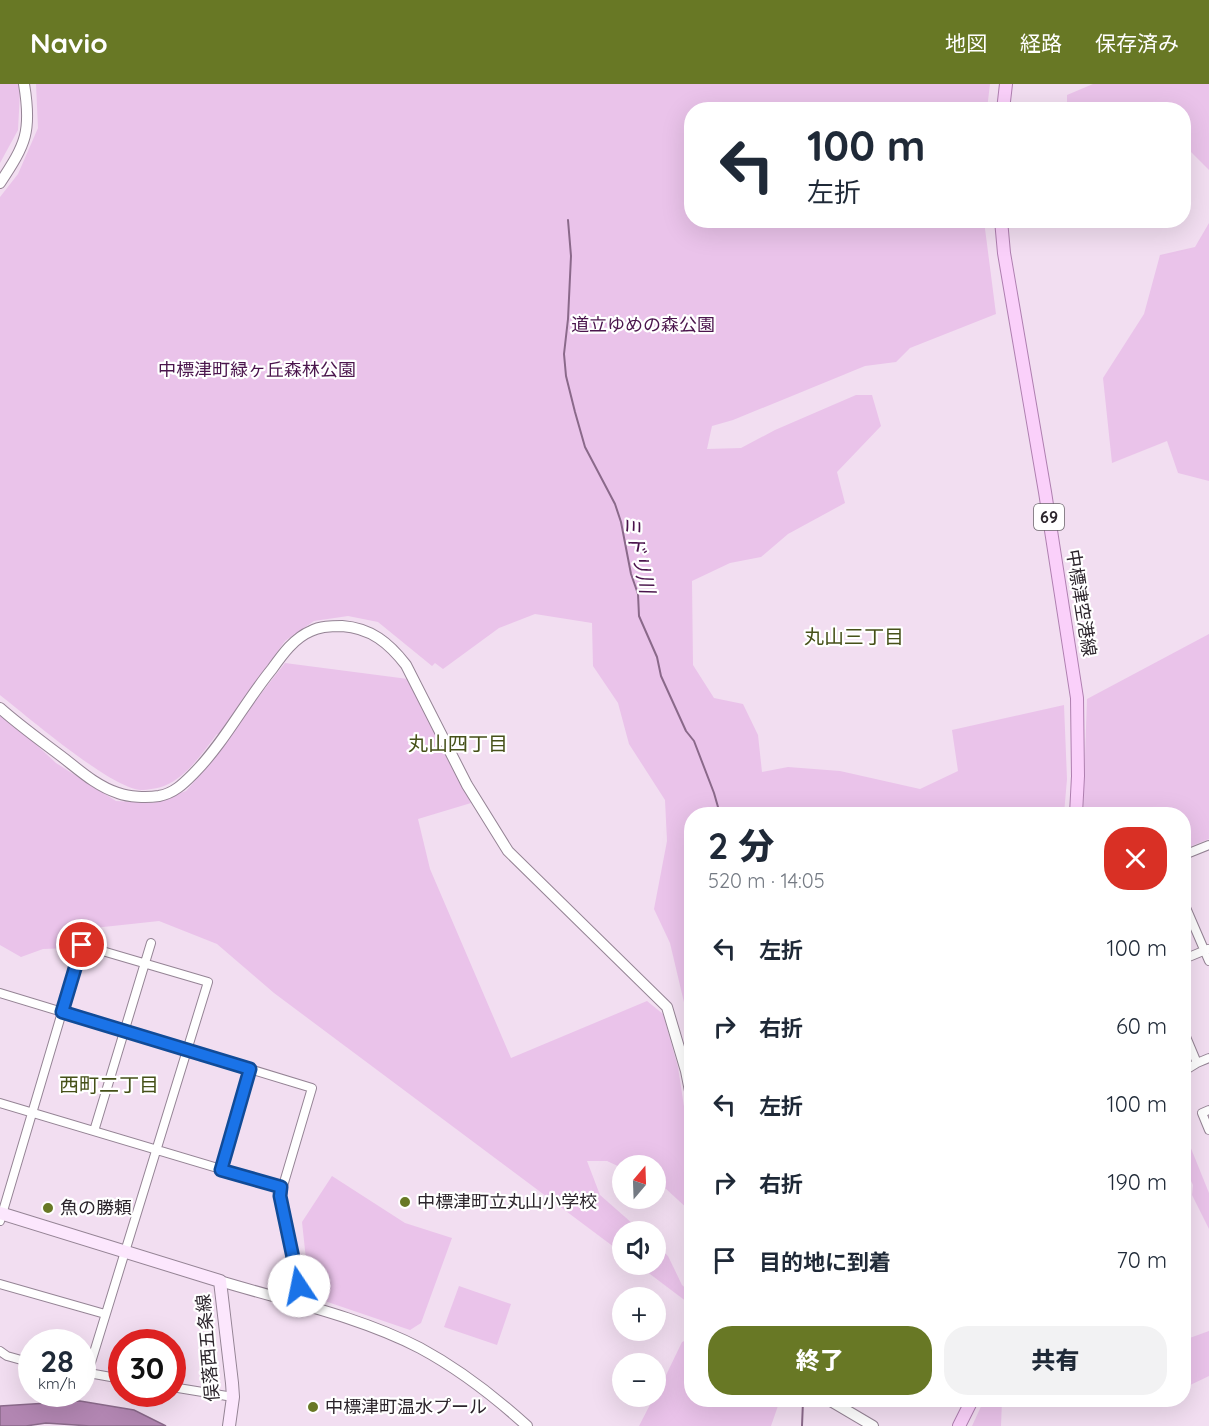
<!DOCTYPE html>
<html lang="ja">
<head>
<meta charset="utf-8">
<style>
  body { margin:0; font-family:Quicksand,"Noto Sans JP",sans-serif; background:#f2f2f3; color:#1f2937; height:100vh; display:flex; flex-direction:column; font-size:22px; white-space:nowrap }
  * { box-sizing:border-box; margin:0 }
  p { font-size:20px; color:#747a83 }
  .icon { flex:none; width:33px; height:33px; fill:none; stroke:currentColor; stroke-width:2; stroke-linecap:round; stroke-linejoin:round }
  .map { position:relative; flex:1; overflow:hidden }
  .details { position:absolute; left:684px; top:723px; width:507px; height:600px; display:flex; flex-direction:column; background:#fff; border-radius:24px; box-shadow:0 6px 24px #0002 }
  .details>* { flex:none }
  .top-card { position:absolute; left:684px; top:18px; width:507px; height:126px; border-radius:24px; box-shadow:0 6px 24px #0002; background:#fff; color:#1f2937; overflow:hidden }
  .needle { width:39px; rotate:19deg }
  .fabs { position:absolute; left:612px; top:1071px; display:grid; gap:12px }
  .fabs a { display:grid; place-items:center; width:54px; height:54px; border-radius:50%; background:#fff; box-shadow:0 6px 24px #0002; font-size:30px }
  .speed { position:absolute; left:18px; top:1245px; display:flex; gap:12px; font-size:30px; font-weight:700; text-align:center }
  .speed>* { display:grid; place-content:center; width:78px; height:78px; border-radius:50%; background:#fff; box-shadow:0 6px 24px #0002; line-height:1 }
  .speed small { font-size:15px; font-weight:400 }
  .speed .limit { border:9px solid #d22; background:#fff; color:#111 }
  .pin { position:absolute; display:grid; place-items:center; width:51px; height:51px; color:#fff; margin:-26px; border:3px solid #fff; border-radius:50%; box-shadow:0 2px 6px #0007 }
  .me { position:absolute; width:66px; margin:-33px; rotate:349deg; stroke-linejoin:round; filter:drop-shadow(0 0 4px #0008) }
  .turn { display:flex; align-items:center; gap:21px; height:126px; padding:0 24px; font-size:27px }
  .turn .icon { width:78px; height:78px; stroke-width:2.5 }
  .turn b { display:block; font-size:42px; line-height:51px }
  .round { display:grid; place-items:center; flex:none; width:63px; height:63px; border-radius:24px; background:#f2f2f3 }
  .summary { display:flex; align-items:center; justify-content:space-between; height:102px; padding:0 24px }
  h1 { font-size:36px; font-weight:800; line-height:45px }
  .cta { display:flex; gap:12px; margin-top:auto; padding:12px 24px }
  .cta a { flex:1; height:69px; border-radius:24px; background:#687825; color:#fff; font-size:24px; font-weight:800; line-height:69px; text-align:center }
  .cta a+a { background:#f2f2f3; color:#1f2937 }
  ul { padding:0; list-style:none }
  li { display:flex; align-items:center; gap:18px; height:78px; padding:0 24px }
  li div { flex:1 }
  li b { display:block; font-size:22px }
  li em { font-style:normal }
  header { display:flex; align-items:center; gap:36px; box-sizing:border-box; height:84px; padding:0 30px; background:#687825; color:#fff }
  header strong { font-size:28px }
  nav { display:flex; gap:33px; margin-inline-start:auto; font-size:21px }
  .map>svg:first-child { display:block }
  .green { fill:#eac3ea }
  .water { fill:#b286b2; stroke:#8a698a; stroke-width:1.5 }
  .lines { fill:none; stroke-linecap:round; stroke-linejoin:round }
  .stream { stroke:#8a698a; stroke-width:2 }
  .minor-casing { stroke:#958495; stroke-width:10 }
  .tertiary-casing { stroke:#958495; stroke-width:12 }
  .secondary-casing { stroke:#958495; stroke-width:14 }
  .primary-casing { stroke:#af7fb0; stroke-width:14 }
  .minor { stroke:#fff; stroke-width:8 }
  .tertiary { stroke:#fff; stroke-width:10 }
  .secondary { stroke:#fce7fd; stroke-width:12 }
  .primary { stroke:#fad0fa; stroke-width:12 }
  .route-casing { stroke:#114b97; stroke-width:15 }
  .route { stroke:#1a73e8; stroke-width:10 }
  .poi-dot { fill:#687825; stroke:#fff; stroke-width:2 }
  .labels { text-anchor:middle; stroke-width:4.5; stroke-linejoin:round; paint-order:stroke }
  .shield { fill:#fff; stroke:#6b666b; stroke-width:1.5 }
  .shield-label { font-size:16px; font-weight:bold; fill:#2c252c }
  .park-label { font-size:18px; fill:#4b154d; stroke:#fff }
  .street-label { font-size:18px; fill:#2c252c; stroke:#fff }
  .poi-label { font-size:18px; fill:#2c252c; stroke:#fff; text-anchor:start }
  .water-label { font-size:20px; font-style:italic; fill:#4a134c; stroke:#fff }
  .neighbourhood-label { font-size:20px; fill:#465119; stroke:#fff }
</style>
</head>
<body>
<header>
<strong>Navio</strong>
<nav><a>地図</a><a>経路</a><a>保存済み</a></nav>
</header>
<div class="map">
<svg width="1209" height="1342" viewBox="0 0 1209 1342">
  <rect width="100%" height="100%" fill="#f2def1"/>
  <path class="green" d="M0 0H19L20 8 18 46 0 79Z
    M36 0H990L987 25 692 26V136L984 137 996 230 910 264 896 278 865 282 733 336 712 342 707 365 741 364 775 346 856 311H872L881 342 837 388 845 419 788 450 761 473 730 479 692 497 693 581 714 614 743 620 758 651 762 688 788 683 840 687 920 705 958 687 952 646 1064 621 1067 695 1064 730H692L691 948 670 859 654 825 667 757 665 716 629 660 618 619 593 582 592 539 535 530 499 544 443 585 435 579 432 582 378 538 348 532 314 537 285 557 218 651 217 650C203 668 187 693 164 702 159 704 147 706 141 706 110 704 27 632 0 611V113L18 90 38 44Z
    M1093 0H1209V86L1189 66 1184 65V26L1119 25 1117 22 1105 25H1067V11Z
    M1209 139V397L1178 389 1167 357 1112 379 1103 294 1144 230 1160 171 1195 163Z
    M1209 550V755L1184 765V730H1083L1087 615Z
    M285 579 408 595 471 719 418 735 430 785 511 974 647 917 663 930 678 983 691 1069V1128L664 1103 656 1099V1082H622V1084L607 1077H587L600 1111 641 1147 622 1148V1169L274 909 217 860 159 837 94 844 71 864 43 865 21 873 0 861V627L56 679 116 717 153 719 186 707 217 671 241 635Z
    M1184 1047 1209 1109V1145L1192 1111 1193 1101 1184 1083Z
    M332 1092 405 1139 452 1154 421 1239 410 1246 310 1212 302 1138Z
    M656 1161 668 1172 682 1201 691 1209V1221L638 1181 656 1180Z
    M459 1202 511 1220 497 1261 444 1243Z
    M1209 1247V1292L1184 1304V1256Z
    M691 1254 692 1316H780L771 1342H639L654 1313 656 1312 682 1258Z
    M984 1316H1002L1001 1342H972Z"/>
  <path class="water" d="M80 1317 134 1326 166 1342H90L46 1339 26 1342H0V1322Z"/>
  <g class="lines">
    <path class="stream" d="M568 136 571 172 568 235 564 270 566 292 575 328 585 363 615 420 621 438 631 490 638 510 639 532 657 573 661 592 686 647 694 657 714 709 720 730
      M802 1342 803 1317"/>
    <defs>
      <path id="minor" d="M1184 771 1209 761
        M1184 819 1209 877
        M1184 875 1208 865
        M0 909 312 1004 280 1112 302 1221
        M1184 948 1197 979 1209 974
        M1184 987 1197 979
        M0 1019 281 1103
        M1209 1026 1202 1029 1209 1046
        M94 1047 151 859
        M221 1086 250 985
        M0 1137 82 861 208 898 88 1288
        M0 1200 105 1230
        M0 1267 7 1272 32 1279
        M83 1288 122 1295
        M172 1303 233 1313"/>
      <path id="tertiary" d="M0 99C26 60 32 47 24 0
        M0 624C19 641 40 656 61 672 78 685 96 702 118 709 129 713 146 714 159 712 175 709 184 699 196 687 225 657 245 618 272 585 282 571 294 554 311 547 320 542 332 542 342 542 371 544 389 559 406 581L467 701 508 767 667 923 686 987 692 1017
        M220 1197C286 1217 358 1232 420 1264 459 1285 494 1312 527 1342
        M829 1316 873 1342"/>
      <path id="secondary" d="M0 1129 220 1197 232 1299 233 1313 229 1342"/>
      <path id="primary" d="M1003 26 1006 0
        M1001 136 1004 169 1045 408 1077 614 1078 692 1076 730
        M959 1342 972 1316"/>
    </defs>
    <use href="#minor" class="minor-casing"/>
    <use href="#tertiary" class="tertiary-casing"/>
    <use href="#secondary" class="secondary-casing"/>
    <use href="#primary" class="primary-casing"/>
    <use href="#minor" class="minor"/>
    <use href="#tertiary" class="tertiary"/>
    <use href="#secondary" class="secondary"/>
    <use href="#primary" class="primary"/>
  </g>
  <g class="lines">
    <defs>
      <path id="route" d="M82 861 62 928 250 985 221 1086 281 1103 280 1112 299 1202"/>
    </defs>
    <use href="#route" class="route-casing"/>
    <use href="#route" class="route"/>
  </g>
  <g class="poi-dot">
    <circle cx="405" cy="1118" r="6"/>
    <circle cx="48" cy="1124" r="6"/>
    <circle cx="313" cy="1323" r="6"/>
  </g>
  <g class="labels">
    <rect class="shield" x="1034" y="420" width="30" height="26" rx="4.5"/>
    <g class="shield-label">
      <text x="1049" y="439">69</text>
    </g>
    <g class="park-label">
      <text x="643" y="247">道立ゆめの森公園</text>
      <text x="257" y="292">中標津町緑ヶ丘森林公園</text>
    </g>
    <g class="street-label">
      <text transform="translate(1081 519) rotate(81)" y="6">中標津空港線</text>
      <text transform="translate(208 1264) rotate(-95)" y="6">俣落西五条線</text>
    </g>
    <g class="poi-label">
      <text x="417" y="1124">中標津町立丸山小学校</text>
      <text x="60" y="1130">魚の勝頼</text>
      <text x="325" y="1329">中標津町温水プール</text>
    </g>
    <g class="water-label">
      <text transform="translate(639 470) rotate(77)" y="7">ミドリ川</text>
    </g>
    <g class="neighbourhood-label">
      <text x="854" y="560">丸山三丁目</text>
      <text x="458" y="667">丸山四丁目</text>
      <text x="109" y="1008">西町二丁目</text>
    </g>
  </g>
</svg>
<div class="fabs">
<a><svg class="needle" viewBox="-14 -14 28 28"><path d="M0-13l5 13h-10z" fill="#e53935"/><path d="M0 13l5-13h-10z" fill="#747a83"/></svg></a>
<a><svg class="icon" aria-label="sound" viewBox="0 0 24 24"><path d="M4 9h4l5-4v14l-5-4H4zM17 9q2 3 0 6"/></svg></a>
<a>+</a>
<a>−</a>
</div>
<div class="speed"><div>28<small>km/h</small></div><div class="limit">30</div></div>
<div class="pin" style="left:82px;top:861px;background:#d93025"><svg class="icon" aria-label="arrive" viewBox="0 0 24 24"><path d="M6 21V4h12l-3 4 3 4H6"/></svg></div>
<svg class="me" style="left:299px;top:1202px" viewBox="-20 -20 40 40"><circle r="19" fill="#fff"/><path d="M0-13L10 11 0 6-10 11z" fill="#1a73e8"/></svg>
<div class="top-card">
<div class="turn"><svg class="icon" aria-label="left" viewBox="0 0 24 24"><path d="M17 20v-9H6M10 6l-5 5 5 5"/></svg><div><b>100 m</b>左折</div></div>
</div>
<section class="details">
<div class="summary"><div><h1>2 分</h1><p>520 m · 14:05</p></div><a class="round" style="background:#d93025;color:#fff"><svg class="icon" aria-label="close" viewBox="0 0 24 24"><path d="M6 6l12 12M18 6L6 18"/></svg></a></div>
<ul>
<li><svg class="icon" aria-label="left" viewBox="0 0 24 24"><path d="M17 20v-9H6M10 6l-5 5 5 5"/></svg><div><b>左折</b></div><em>100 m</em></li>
<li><svg class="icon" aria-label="right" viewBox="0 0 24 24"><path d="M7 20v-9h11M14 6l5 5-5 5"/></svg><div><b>右折</b></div><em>60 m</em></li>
<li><svg class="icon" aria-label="left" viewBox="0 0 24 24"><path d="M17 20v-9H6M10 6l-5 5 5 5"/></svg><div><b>左折</b></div><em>100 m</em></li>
<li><svg class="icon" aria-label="right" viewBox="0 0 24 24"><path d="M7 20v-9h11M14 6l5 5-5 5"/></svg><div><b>右折</b></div><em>190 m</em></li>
<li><svg class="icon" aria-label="arrive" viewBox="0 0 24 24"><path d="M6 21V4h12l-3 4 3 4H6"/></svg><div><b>目的地に到着</b></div><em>70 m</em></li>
</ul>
<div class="cta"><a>終了</a><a>共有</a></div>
</section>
</div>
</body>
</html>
